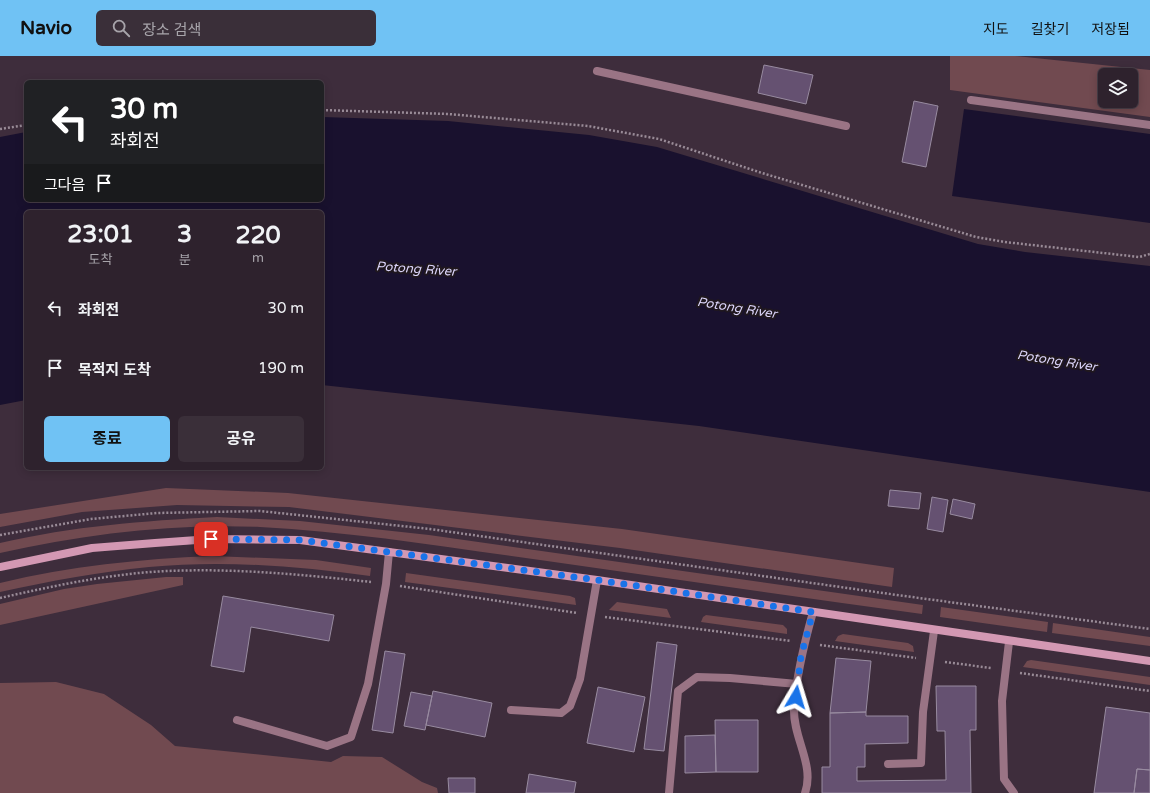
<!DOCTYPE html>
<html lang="ko">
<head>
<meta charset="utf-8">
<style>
  body { margin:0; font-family:"Varela Round","Noto Sans KR",sans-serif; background:#3a2f39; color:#f1f3f6; height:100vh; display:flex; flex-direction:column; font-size:15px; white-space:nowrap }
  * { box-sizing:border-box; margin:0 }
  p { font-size:13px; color:#a7a4aa }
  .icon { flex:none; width:22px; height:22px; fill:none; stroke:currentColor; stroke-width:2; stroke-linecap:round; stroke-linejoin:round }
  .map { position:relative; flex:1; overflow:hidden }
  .side { position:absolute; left:24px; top:154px; width:300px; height:260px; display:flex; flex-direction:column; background:#2e222d; border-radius:6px; box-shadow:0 2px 10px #0003,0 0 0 1px #493f49 }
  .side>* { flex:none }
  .guide { position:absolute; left:24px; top:24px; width:300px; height:122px; border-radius:6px; box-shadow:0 2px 10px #0003,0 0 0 1px #493f49; background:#202124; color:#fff; overflow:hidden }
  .tools { position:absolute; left:1098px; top:12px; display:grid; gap:8px }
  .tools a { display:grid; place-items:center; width:40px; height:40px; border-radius:6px; background:#2e222d; box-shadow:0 2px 10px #0003,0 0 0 1px #493f49; font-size:20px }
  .pin { position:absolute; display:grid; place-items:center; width:34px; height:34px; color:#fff; margin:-17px; border-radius:8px; box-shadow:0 2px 6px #0006 }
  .me { position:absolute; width:44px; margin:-22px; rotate:7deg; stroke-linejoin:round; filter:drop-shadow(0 0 3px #0008) }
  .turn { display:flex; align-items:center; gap:14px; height:84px; padding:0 20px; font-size:18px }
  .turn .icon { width:52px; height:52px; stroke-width:2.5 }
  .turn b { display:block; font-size:28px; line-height:34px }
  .then { display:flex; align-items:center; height:38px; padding:0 20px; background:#0003; gap:8px; font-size:15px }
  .eta { display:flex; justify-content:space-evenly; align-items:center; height:68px; text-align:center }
  .eta b { font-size:24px; font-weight:700; line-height:28px }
  .button { display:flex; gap:8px; margin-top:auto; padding:8px 20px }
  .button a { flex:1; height:46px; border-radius:6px; background:#70c2f4; color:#111; font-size:16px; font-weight:700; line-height:46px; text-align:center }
  .button a+a { background:#3a2f39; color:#f1f3f6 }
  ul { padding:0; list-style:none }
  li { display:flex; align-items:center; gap:12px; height:60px; padding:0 20px }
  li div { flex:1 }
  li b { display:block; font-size:15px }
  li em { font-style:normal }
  header { display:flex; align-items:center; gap:24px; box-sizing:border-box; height:56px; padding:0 20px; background:#70c2f4; color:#111 }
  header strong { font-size:19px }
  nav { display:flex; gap:22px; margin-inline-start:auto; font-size:14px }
  .search { width:280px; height:36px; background:#3a2f39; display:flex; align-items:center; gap:10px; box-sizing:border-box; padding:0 14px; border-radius:6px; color:#a7a4aa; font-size:15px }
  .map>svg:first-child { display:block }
  .green { fill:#714a50; fill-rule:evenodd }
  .water { fill:#19112e }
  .building { fill:#655171; stroke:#988ba0 }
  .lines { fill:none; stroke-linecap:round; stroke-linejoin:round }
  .path { stroke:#998b97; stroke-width:2.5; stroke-dasharray:2 2; stroke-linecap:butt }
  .lane { stroke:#9a7485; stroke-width:8 }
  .street { stroke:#9a7485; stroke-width:8 }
  .secondary { stroke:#d398b3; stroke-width:8 }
  .route { stroke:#1a73e8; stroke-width:7; stroke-dasharray:0 12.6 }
  .labels { text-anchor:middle; stroke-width:4; stroke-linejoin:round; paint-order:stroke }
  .water-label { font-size:13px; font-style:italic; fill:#dbd4f9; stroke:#20181f }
</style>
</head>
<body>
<header>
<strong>Navio</strong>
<div class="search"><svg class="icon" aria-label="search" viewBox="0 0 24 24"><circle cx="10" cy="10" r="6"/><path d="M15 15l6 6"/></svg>장소 검색</div>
<nav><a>지도</a><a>길찾기</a><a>저장됨</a></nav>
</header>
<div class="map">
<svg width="1150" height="737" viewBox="0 0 1150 737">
  <rect width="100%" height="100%" fill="#3e2d3c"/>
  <path class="green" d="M950 0H1015L1150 14V61L950 34ZM1105 19H1131V45H1105Z
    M166 432 288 437 622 473 894 512 892 531 620 492 289 451 177 449 82 456 0 471V458Z
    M217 461 300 465 429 479 923 549 922 558C797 541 672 523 547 505 452 492 356 476 260 471 173 467 84 478 0 497V487C74 470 142 465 217 461Z
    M212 500 316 504 371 512 370 520C297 510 223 504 149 511 99 516 50 525 0 536V527C70 510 140 503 212 500Z
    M406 517 570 540 575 542 576 549 405 526Z
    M166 521H183V529L0 569V548L64 533 97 528Z
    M617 546 667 553 671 562 609 554Z
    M941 551 1048 566 1047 576 940 561Z
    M706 559 783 569 787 573V578L701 566 703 561Z
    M1053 567 1150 581V590L1052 577Z
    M843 578 908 587 913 590 914 596 835 585 838 580Z
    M1031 604 1150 621V629L1023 611 1027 605Z
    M56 626 104 638 151 669 175 690 331 706 343 700 382 701 422 726 437 732 438 737H0V627Z"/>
  <path class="water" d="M964 53 1150 78V167L952 140Z
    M322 61 448 65 589 79 657 91 978 188 1025 196 1150 210V436L699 370 322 329V156H26V344L0 349V81L26 76V144H322Z"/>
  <path class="building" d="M764 9 813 19 806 48 758 37Z
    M914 45 938 50 926 111 902 106Z
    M890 434 921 437 919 453 888 450Z
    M932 441 948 444 943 476 927 473Z
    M953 443 975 448 972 463 950 458Z
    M223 540 334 559 329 585 251 571 244 616 211 610Z
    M657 586 677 589 664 695 644 693Z
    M385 595 405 598 393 677 372 674Z
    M836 602 871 605 866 656 830 657Z
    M936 630H976V674H970L971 737H822V711H830V657L866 656V660H908V687L865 688V711H857V725L946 724 945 675H937Z
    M598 631 645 641 634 696 587 687Z
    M433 635 492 647 485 681 426 669Z
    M411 636 432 640 425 674 404 670Z
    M1106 651 1150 657V714L1137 713 1134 737H1094Z
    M715 664H758V716H716Z
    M715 679 716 716 685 717V680Z
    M1137 713 1150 714V737H1134Z
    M529 718 576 726 574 737H526Z
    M448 722H475V737H449Z"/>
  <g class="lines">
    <path class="path" d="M322 54 448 58 588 70 659 83 762 117 976 181 1005 186 1139 201 1150 198
      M0 73 26 69
      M0 479 91 463 157 457 260 455 430 473 897 539 1150 573
      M400 530 577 557
      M0 542C49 531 99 520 150 516 224 511 298 518 371 526
      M605 561 791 585
      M820 589 916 602
      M945 606 991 612
      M1020 617 1150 635"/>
    <path class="lane" d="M597 15 846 70
      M971 44 1150 69
      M511 654 561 657 570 650 580 623 597 524
      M237 664 327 690 351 681 368 628 386 528 389 496
      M888 708 921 707 923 656 934 575
      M669 737 678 635 697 621 730 622 797 628
      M805 737C815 709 793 682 794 653 796 620 804 588 813 556"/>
    <path class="street" d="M1009 586 1002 645 1004 723 1014 737"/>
    <path class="secondary" d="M0 511 92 492 155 487 211 483 300 484 597 524 1150 605"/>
  </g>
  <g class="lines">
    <path class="route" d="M211 483 300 484 597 524 813 556 801 600 796 641"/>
  </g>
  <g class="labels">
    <g class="water-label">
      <text transform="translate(416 212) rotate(4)" y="5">Potong River</text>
      <text transform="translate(737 251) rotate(9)" y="5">Potong River</text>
      <text transform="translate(1057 304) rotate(9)" y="5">Potong River</text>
    </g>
  </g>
</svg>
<div class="tools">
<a><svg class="icon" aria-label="layers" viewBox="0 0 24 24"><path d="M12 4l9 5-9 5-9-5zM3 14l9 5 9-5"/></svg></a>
</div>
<div class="pin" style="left:211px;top:483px;background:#d93025"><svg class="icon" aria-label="arrive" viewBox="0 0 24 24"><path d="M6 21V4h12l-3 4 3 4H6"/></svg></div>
<svg class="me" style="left:796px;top:641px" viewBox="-20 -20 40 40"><path d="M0-17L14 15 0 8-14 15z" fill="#1a73e8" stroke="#fff" stroke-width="4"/></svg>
<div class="guide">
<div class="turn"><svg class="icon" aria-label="left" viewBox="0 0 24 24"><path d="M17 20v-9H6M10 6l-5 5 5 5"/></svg><div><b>30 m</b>좌회전</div></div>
<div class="then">그다음<svg class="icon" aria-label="arrive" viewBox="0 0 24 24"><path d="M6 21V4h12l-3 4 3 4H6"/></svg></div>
</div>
<section class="side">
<div class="eta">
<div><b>23:01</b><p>도착</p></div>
<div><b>3</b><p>분</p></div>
<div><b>220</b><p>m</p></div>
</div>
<ul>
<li><svg class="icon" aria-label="left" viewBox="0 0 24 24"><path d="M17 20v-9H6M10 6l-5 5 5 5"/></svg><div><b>좌회전</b></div><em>30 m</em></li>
<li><svg class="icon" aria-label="arrive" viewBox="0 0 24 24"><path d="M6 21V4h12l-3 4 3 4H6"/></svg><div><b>목적지 도착</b></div><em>190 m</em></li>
</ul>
<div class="button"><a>종료</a><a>공유</a></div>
</section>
</div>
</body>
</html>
